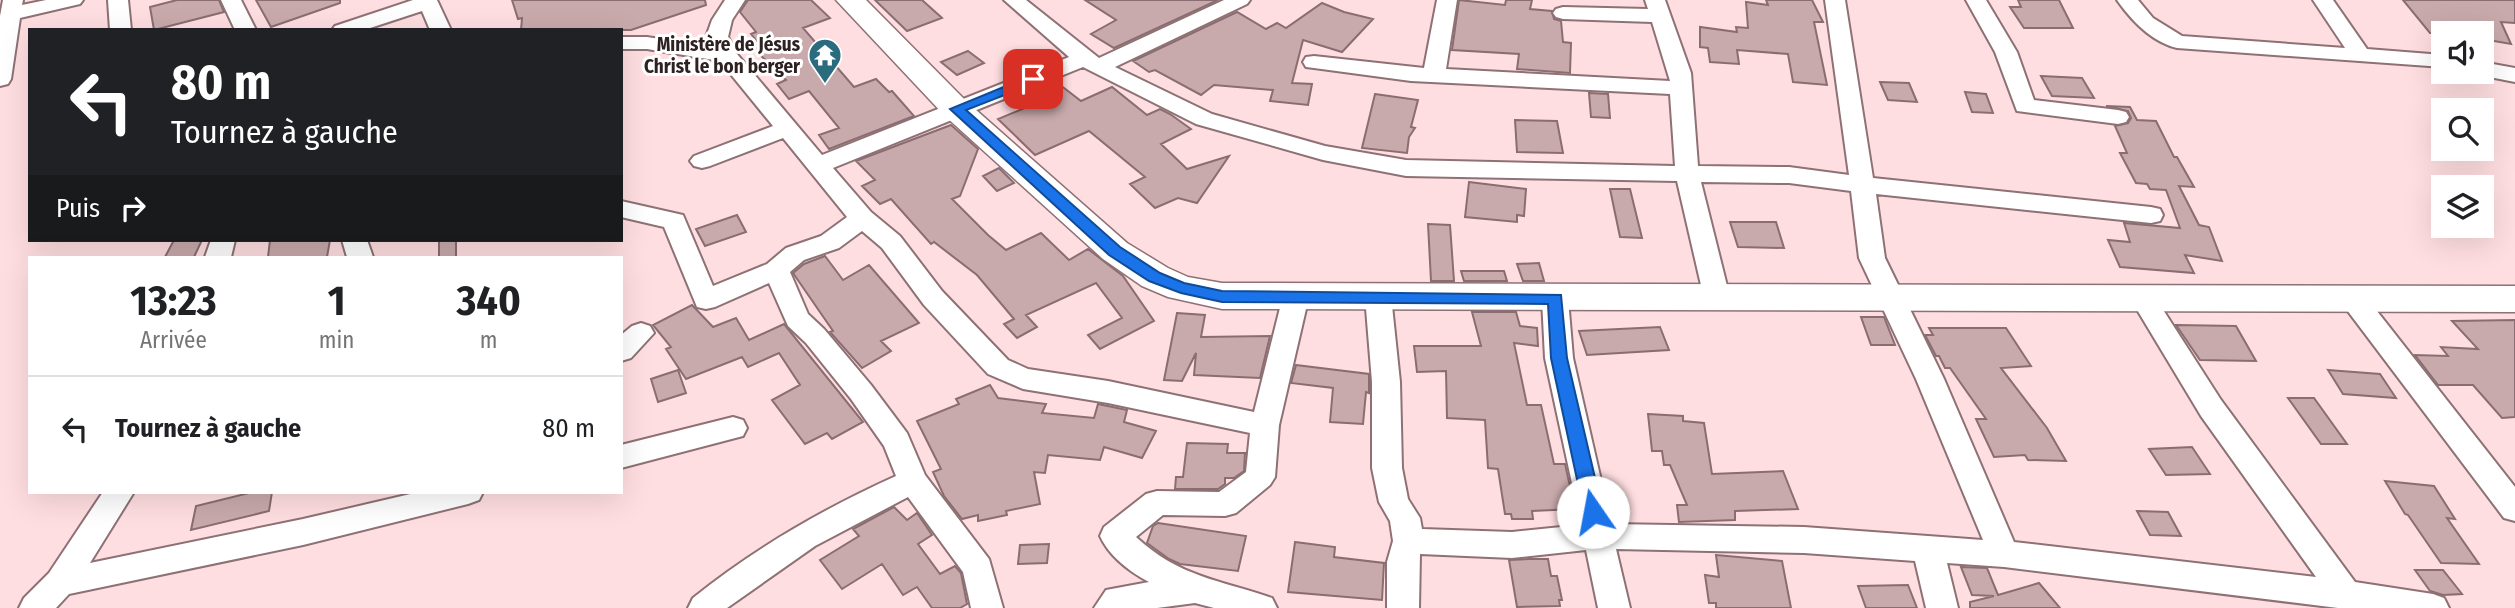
<!DOCTYPE html>
<html lang="fr">
<head>
<meta charset="utf-8">
<style>
  body { margin:0; font-family:"Fira Sans Condensed",sans-serif; background:#f6f6f6; color:#202124; height:100vh; display:flex; flex-direction:column; font-size:26px; white-space:nowrap }
  * { box-sizing:border-box; margin:0 }
  p { font-size:23px; color:#757577 }
  .icon { flex:none; width:38px; height:38px; fill:none; stroke:currentColor; stroke-width:2; stroke-linecap:round; stroke-linejoin:round }
  .map { position:relative; flex:1; overflow:hidden }
  .side { position:absolute; left:28px; top:256px; width:595px; height:238px; display:flex; flex-direction:column; background:#fff; border-radius:0px; box-shadow:0 7px 28px #0002 }
  .side>* { flex:none }
  .banner { position:absolute; left:28px; top:28px; width:595px; height:214px; border-radius:0px; box-shadow:0 7px 28px #0002; background:#202124; color:#fff; overflow:hidden }
  .fabs { position:absolute; left:2431px; top:21px; display:grid; gap:14px }
  .fabs a { display:grid; place-items:center; width:63px; height:63px; border-radius:0px; background:#fff; box-shadow:0 7px 28px #0002; font-size:35px }
  .pin { position:absolute; display:grid; place-items:center; width:60px; height:60px; color:#fff; margin:-30px; border-radius:14px; box-shadow:0 4px 10px #0006 }
  .me { position:absolute; width:77px; margin:-38px; rotate:348deg; stroke-linejoin:round; filter:drop-shadow(0 0 5px #0008) }
  .turn { display:flex; align-items:center; gap:24px; height:147px; padding:0 28px; font-size:32px }
  .turn .icon { width:91px; height:91px; stroke-width:2.5 }
  .turn b { display:block; font-size:49px; line-height:60px }
  .then { display:flex; align-items:center; height:66px; padding:0 28px; background:#0003; gap:14px; font-size:26px }
  .eta { display:flex; justify-content:space-evenly; align-items:center; height:119px; text-align:center }
  .eta b { font-size:42px; font-weight:700; line-height:49px }
  ul { padding:0; list-style:none }
  li { display:flex; align-items:center; gap:21px; height:105px; padding:0 28px; border-top:2px solid #e0e0e0 }
  li div { flex:1 }
  li b { display:block; font-size:26px }
  li em { font-style:normal }
  .map>svg:first-child { display:block }
  .building { fill:#c9aaac; stroke:#8a6d70; stroke-width:2 }
  .lines { fill:none; stroke-linecap:round; stroke-linejoin:round }
  .street-casing { stroke:#8e7174; stroke-width:4 }
  .secondary-casing { stroke:#8e7174; stroke-width:3 }
  .street { fill:#fff; fill-rule:evenodd }
  .secondary { fill:#fff; fill-rule:evenodd }
  .route { fill:#1a73e8; stroke:#114b97; stroke-width:2 }
  .labels { text-anchor:middle; stroke-width:6; stroke-linejoin:round; paint-order:stroke }
  .poi-label { font-size:19px; font-weight:bold; fill:#2d2122; stroke:#fff; text-anchor:end }
</style>
</head>
<body>
<div class="map">
<svg width="2515" height="608" viewBox="0 0 2515 608">
  <rect width="100%" height="100%" fill="#ffdee1"/>
  <path class="building" d="M177 0H219L224 12 154 30 150 7Z
    M256 0H340V3L271 27Z
    M512 0H705L706 5 631 30H521L522 18 518 19Z
    M748 0H811L830 18 803 28 854 87 876 79 889 92 892 91 914 116 829 149 819 135 839 128 809 91 789 99 777 84 786 80 752 47 759 44 751 34 756 32 740 12Z
    M875 0H922L942 18 907 31Z
    M1085 0H1218L1114 48 1091 34 1116 20Z
    M1459 0 1505 5 1506 0H1532L1530 9 1552 11 1554 19 1561 21 1563 42 1571 43 1570 73 1517 69 1519 54 1452 50Z
    M1766 0H1812L1823 22H1814L1827 85 1793 82 1788 54 1737 50 1739 64 1710 62 1708 48 1700 47V27L1737 32 1736 27 1748 28 1746 2 1768 5Z
    M2018 0H2059L2073 28H2024L2010 7H2021Z
    M2403 0H2515V23L2501 22 2511 44 2482 39V33H2430Z
    M1322 3 1344 12 1373 19 1342 52 1303 40 1292 83 1312 84 1308 105 1270 101 1273 90 1214 85 1201 95 1155 70 1149 72 1133 61 1237 12 1266 29 1277 23 1286 28Z
    M968 51 984 63 957 75 941 62Z
    M2041 76 2082 78 2094 98 2052 96Z
    M1055 81 1081 101 1112 87 1147 115 1160 109 1170 114 1191 129 1161 144 1187 169 1229 156 1197 203 1178 198 1155 208 1130 184 1145 177 1089 131 1035 155 998 119 1027 107 1019 101 1025 98 1021 95Z
    M1880 82 1909 83 1917 102 1888 100Z
    M1965 92 1986 94 1993 113 1972 112Z
    M1589 93 1608 94 1610 118 1591 117Z
    M1375 94 1418 100 1411 127 1415 128 1409 137 1407 153 1362 148Z
    M2106 106 2130 107 2137 120 2156 121 2174 157H2177L2194 187 2179 186 2199 225 2209 227 2222 261 2185 255 2194 273 2120 267 2108 240 2130 242 2124 223 2180 228 2166 190 2150 189 2147 184 2136 183 2120 153H2127L2115 126 2128 123 2131 118 2128 111Z
    M1515 120 1557 121 1563 153 1517 152Z
    M951 125 978 149 960 196 952 199 988 235 1006 250 1041 233 1069 260 1088 249 1123 276 1154 321 1100 349 1088 335 1122 318 1096 283 1026 315 1037 327 1017 338 1004 324 1014 319 977 275 934 242 931 244 891 199 880 204 862 186 875 180 856 161Z
    M999 168 1014 183 997 191 983 176Z
    M1469 182 1526 189 1524 216 1517 215V222L1465 217Z
    M1610 189H1630L1642 238 1620 237Z
    M737 215 746 232 705 246 696 229Z
    M1730 222H1776L1784 248 1738 247Z
    M1428 224 1450 225 1454 281H1431Z
    M174 240H202L194 257H165Z
    M270 240H330L327 257H268Z
    M439 240H456V257H439Z
    M825 256 843 280 869 265 919 323 881 341 891 351 862 368 830 332 833 331 793 273 804 264Z
    M1539 263 1544 281H1523L1517 264Z
    M1461 271H1504L1507 281H1464Z
    M692 305 713 327 736 318 749 340 784 324 863 422 832 439 827 433 805 444 772 400 800 385 779 353 748 367 742 357 686 379 666 349 671 347 653 325Z
    M1472 312H1516L1520 326 1537 328 1538 346 1514 343 1527 405H1541L1554 464H1565L1575 509 1532 511 1533 519H1512L1511 514H1505L1498 469 1488 468 1485 420 1447 418 1446 371 1417 372 1414 346H1481Z
    M1177 313 1205 315 1201 337 1270 336 1260 378 1194 375 1196 353 1182 381 1164 380Z
    M1861 317H1884L1895 345H1871Z
    M2515 320V417L2502 418 2473 385H2438L2415 355 2448 356 2441 347 2478 349 2452 321Z
    M2176 325 2236 326 2256 361 2200 360Z
    M1660 327 1669 350 1587 355 1579 331Z
    M1929 328H2006L2031 366 2001 368 2047 428 2066 461 2028 460 2025 455 1994 457 1976 419H1986L1950 368H1945L1939 356H1936L1925 335H1933Z
    M1296 365 1369 374V393L1366 392 1363 424 1330 422 1333 388 1291 383Z
    M678 370 686 393 658 402 651 379Z
    M2328 370 2380 374 2396 398 2343 394Z
    M990 385 998 398 1046 404 1042 413 1094 418 1098 404 1127 410 1124 422 1156 431 1142 458 1104 447 1100 460 1048 455 1045 473 1034 472 1040 504 1006 511 1007 515 978 521V515L962 519 944 496 933 472 941 469 917 421 959 404 956 399Z
    M2288 398H2314L2347 444H2321Z
    M1648 414 1683 416V421L1704 423 1712 474 1783 471 1798 509 1735 511V520L1679 522 1677 505H1687L1670 465H1664L1662 451H1652Z
    M1187 443 1228 444 1227 453H1245L1244 471 1234 478H1225V484L1218 489H1175L1176 477H1183Z
    M2192 447 2210 474 2166 475 2149 449Z
    M2385 481 2434 486 2455 519 2447 518 2479 564 2441 563 2408 515 2405 514Z
    M253 492H272L269 511 191 530 196 506Z
    M894 507 907 520 917 513 932 535 918 544 940 574 955 566 961 573 967 604 960 608H932L917 587 903 595 882 564 842 589 820 560 859 536 853 529Z
    M2137 511 2168 512 2181 536 2150 535Z
    M1158 523 1246 536 1238 571 1180 564 1169 559 1147 543 1153 526Z
    M1295 542 1335 547 1334 557 1384 563 1382 600 1288 592Z
    M1049 544 1047 563 1018 564 1020 545Z
    M1716 555 1782 561 1791 608H1716V603H1709L1705 575 1719 577Z
    M1529 559H1548L1551 576H1557L1562 600H1559L1560 606 1517 607 1509 560Z
    M1961 567 1987 568 1998 595 2039 583 2060 608H1970V602L1994 596 1972 595Z
    M2415 570H2443L2462 594 2443 595 2430 591Z
    M1908 585 1917 608H1866L1858 586Z"/>
  <g class="lines">
    <defs>
      <path id="street" d="M3 0H23L22 5 46 0H83L80 4 20 18 11 79 8 84 0 86V16Z
        M108 0H128L131 30H110Z
        M221 0H241L256 30H235Z
        M413 0H437L451 30H430L422 11 364 30H332L335 26Z
        M725 0H745L732 20 728 37 737 54 822 155 1069 57 1004 0H1026L1099 58 1224 0H1250L1247 4 1115 67 1212 114 1325 146 1406 160 1675 166 1670 94 1411 81 1314 68 1306 67 1303 62 1306 57 1314 56 1424 68 1437 0H1457L1446 69 1670 81 1652 22 1563 19 1556 17 1553 13 1556 9 1563 7 1648 9 1645 0H1665L1691 73 1698 166 1789 167 1849 175 1825 0H1845L1873 178 2151 207 2160 209 2163 215 2160 221 2151 223 1876 194 1885 258 1944 379 2014 542 2316 577 2201 416 2133 303 2129 297 2133 291 2142 288 2151 291 2221 400 2355 582 2433 594 2444 598 2449 608H2338L2004 567 1947 563 1958 608H1926L1915 561 1804 553 1616 549 1630 608H1598L1586 550 1512 558 1420 554 1419 608H1387V562L1393 541 1390 521 1379 502 1372 468V382L1365 296 1369 290 1378 287 1387 290 1391 296 1400 382 1402 468 1408 499 1420 518 1422 529 1512 532 1581 525 1545 358 1542 299 1546 292 1555 290 1564 292 1568 299 1573 358 1611 524 1804 527 1983 540 1916 379 1859 258 1851 191 1789 183 1701 182 1730 298 1726 305 1717 307 1708 305 1704 298 1677 181 1406 176 1323 160 1196 124 1083 67 833 168 871 212 900 236 942 291 1008 360 1028 369 1108 381 1254 412 1283 296 1287 290 1296 287 1305 290 1309 296 1279 425 1275 477 1270 485 1236 513 1225 516 1163 515 1136 537C1179 577 1220 580 1272 598L1277 608H1214L1195 603 1157 608H1094L1106 590 1149 582C1130 572 1109 556 1100 536L1104 527 1146 494 1157 491 1219 492 1246 472 1250 433 1108 403 1023 389 988 374 924 305 882 248 862 231 839 248 804 260 790 272 808 314 824 329 871 385 907 433 925 475 989 559 1003 608H971L963 572 908 497 815 546 727 608H688L693 598C755 548 823 509 896 476L884 446 851 399 806 343 788 326 769 283 715 307 706 309 697 307 664 227 621 217V201L683 215 713 286 767 264 786 248 821 236 847 217 783 138 710 166 702 168 694 166 690 161 694 156 773 126 720 61 647 49H621V37H647L712 47 706 37 712 20Z
        M1966 0H1986L2017 52 2034 100 2118 110 2126 112 2129 117 2126 122 2118 124 2017 111 1995 52Z
        M2117 0H2138L2153 18 2182 36 2345 48 2313 0H2333L2367 49 2443 55V67L2177 48C2152 42 2131 20 2117 0Z
        M2482 62 2515 68V82L2474 74 2473 72H2482Z
        M211 240H235L231 257H205Z
        M342 240H367L373 257H347Z
        M2353 290 2362 292 2515 487V521L2504 518 2344 306 2340 299 2344 292Z
        M641 323 650 326 654 333 631 358 621 361V335L632 326Z
        M733 417 743 420 747 428 743 436 621 468V445Z
        M103 492H134L90 563 303 519 419 492H483L479 500 468 504 303 545 69 594 56 608H19L24 598 49 573Z"/>
      <path id="secondary" d="M836 0H866L967 102 1127 243 1168 268 1188 277 1222 283 2515 286V312L1222 309 1168 297 1142 286 1103 259 945 116Z"/>
    </defs>
    <use href="#street" class="street-casing"/>
    <use href="#secondary" class="secondary-casing"/>
    <use href="#street" class="street"/>
    <use href="#secondary" class="secondary"/>
  </g>
  <path class="route" d="M1033 75 1038 76V82L966 110 1120 247 1160 273 1184 283 1222 291 1561 295 1567 358 1603 512 1600 517 1593 519 1587 517 1584 512 1551 358 1548 304 1222 302 1181 293 1149 281 1109 255 950 109Z"/>
  <defs>
    <symbol id="temple-pin" viewBox="-11 -11 22 30"><path d="M0 17L-7.5 6A9.5 9.5 0 1 1 7.5 6Z" fill="#2a6b7e" stroke="#fff"/><path d="M0-6L5-2H3V0L6.5 2.5H4V6H1.5V3h-3V6H-4V2.5H-6.5L-3 0V-2H-5Z" fill="#fff"/></symbol>
  </defs>
  <g fill-rule="evenodd">
    <use href="#temple-pin" x="806" y="36" width="38" height="52"/>
  </g>
  <g class="labels">
    <g class="poi-label">
      <text x="800" y="51">Ministère de Jésus<tspan x="800" dy="22">Christ le bon berger</tspan></text>
    </g>
  </g>
</svg>
<div class="fabs">
<a><svg class="icon" aria-label="sound" viewBox="0 0 24 24"><path d="M4 9h4l5-4v14l-5-4H4zM17 9q2 3 0 6"/></svg></a>
<a><svg class="icon" aria-label="search" viewBox="0 0 24 24"><circle cx="10" cy="10" r="6"/><path d="M15 15l6 6"/></svg></a>
<a><svg class="icon" aria-label="layers" viewBox="0 0 24 24"><path d="M12 4l9 5-9 5-9-5zM3 14l9 5 9-5"/></svg></a>
</div>
<div class="pin" style="left:1033px;top:79px;background:#d93025"><svg class="icon" aria-label="arrive" viewBox="0 0 24 24"><path d="M6 21V4h12l-3 4 3 4H6"/></svg></div>
<svg class="me" style="left:1593px;top:512px" viewBox="-20 -20 40 40"><circle r="19" fill="#fff"/><path d="M0-13L10 11 0 6-10 11z" fill="#1a73e8"/></svg>
<div class="banner">
<div class="turn"><svg class="icon" aria-label="left" viewBox="0 0 24 24"><path d="M17 20v-9H6M10 6l-5 5 5 5"/></svg><div><b>80 m</b>Tournez à gauche</div></div>
<div class="then">Puis<svg class="icon" aria-label="right" viewBox="0 0 24 24"><path d="M7 20v-9h11M14 6l5 5-5 5"/></svg></div>
</div>
<section class="side">
<div class="eta">
<div><b>13:23</b><p>Arrivée</p></div>
<div><b>1</b><p>min</p></div>
<div><b>340</b><p>m</p></div>
</div>
<ul>
<li><svg class="icon" aria-label="left" viewBox="0 0 24 24"><path d="M17 20v-9H6M10 6l-5 5 5 5"/></svg><div><b>Tournez à gauche</b></div><em>80 m</em></li>
</ul>
</section>
</div>
</body>
</html>
